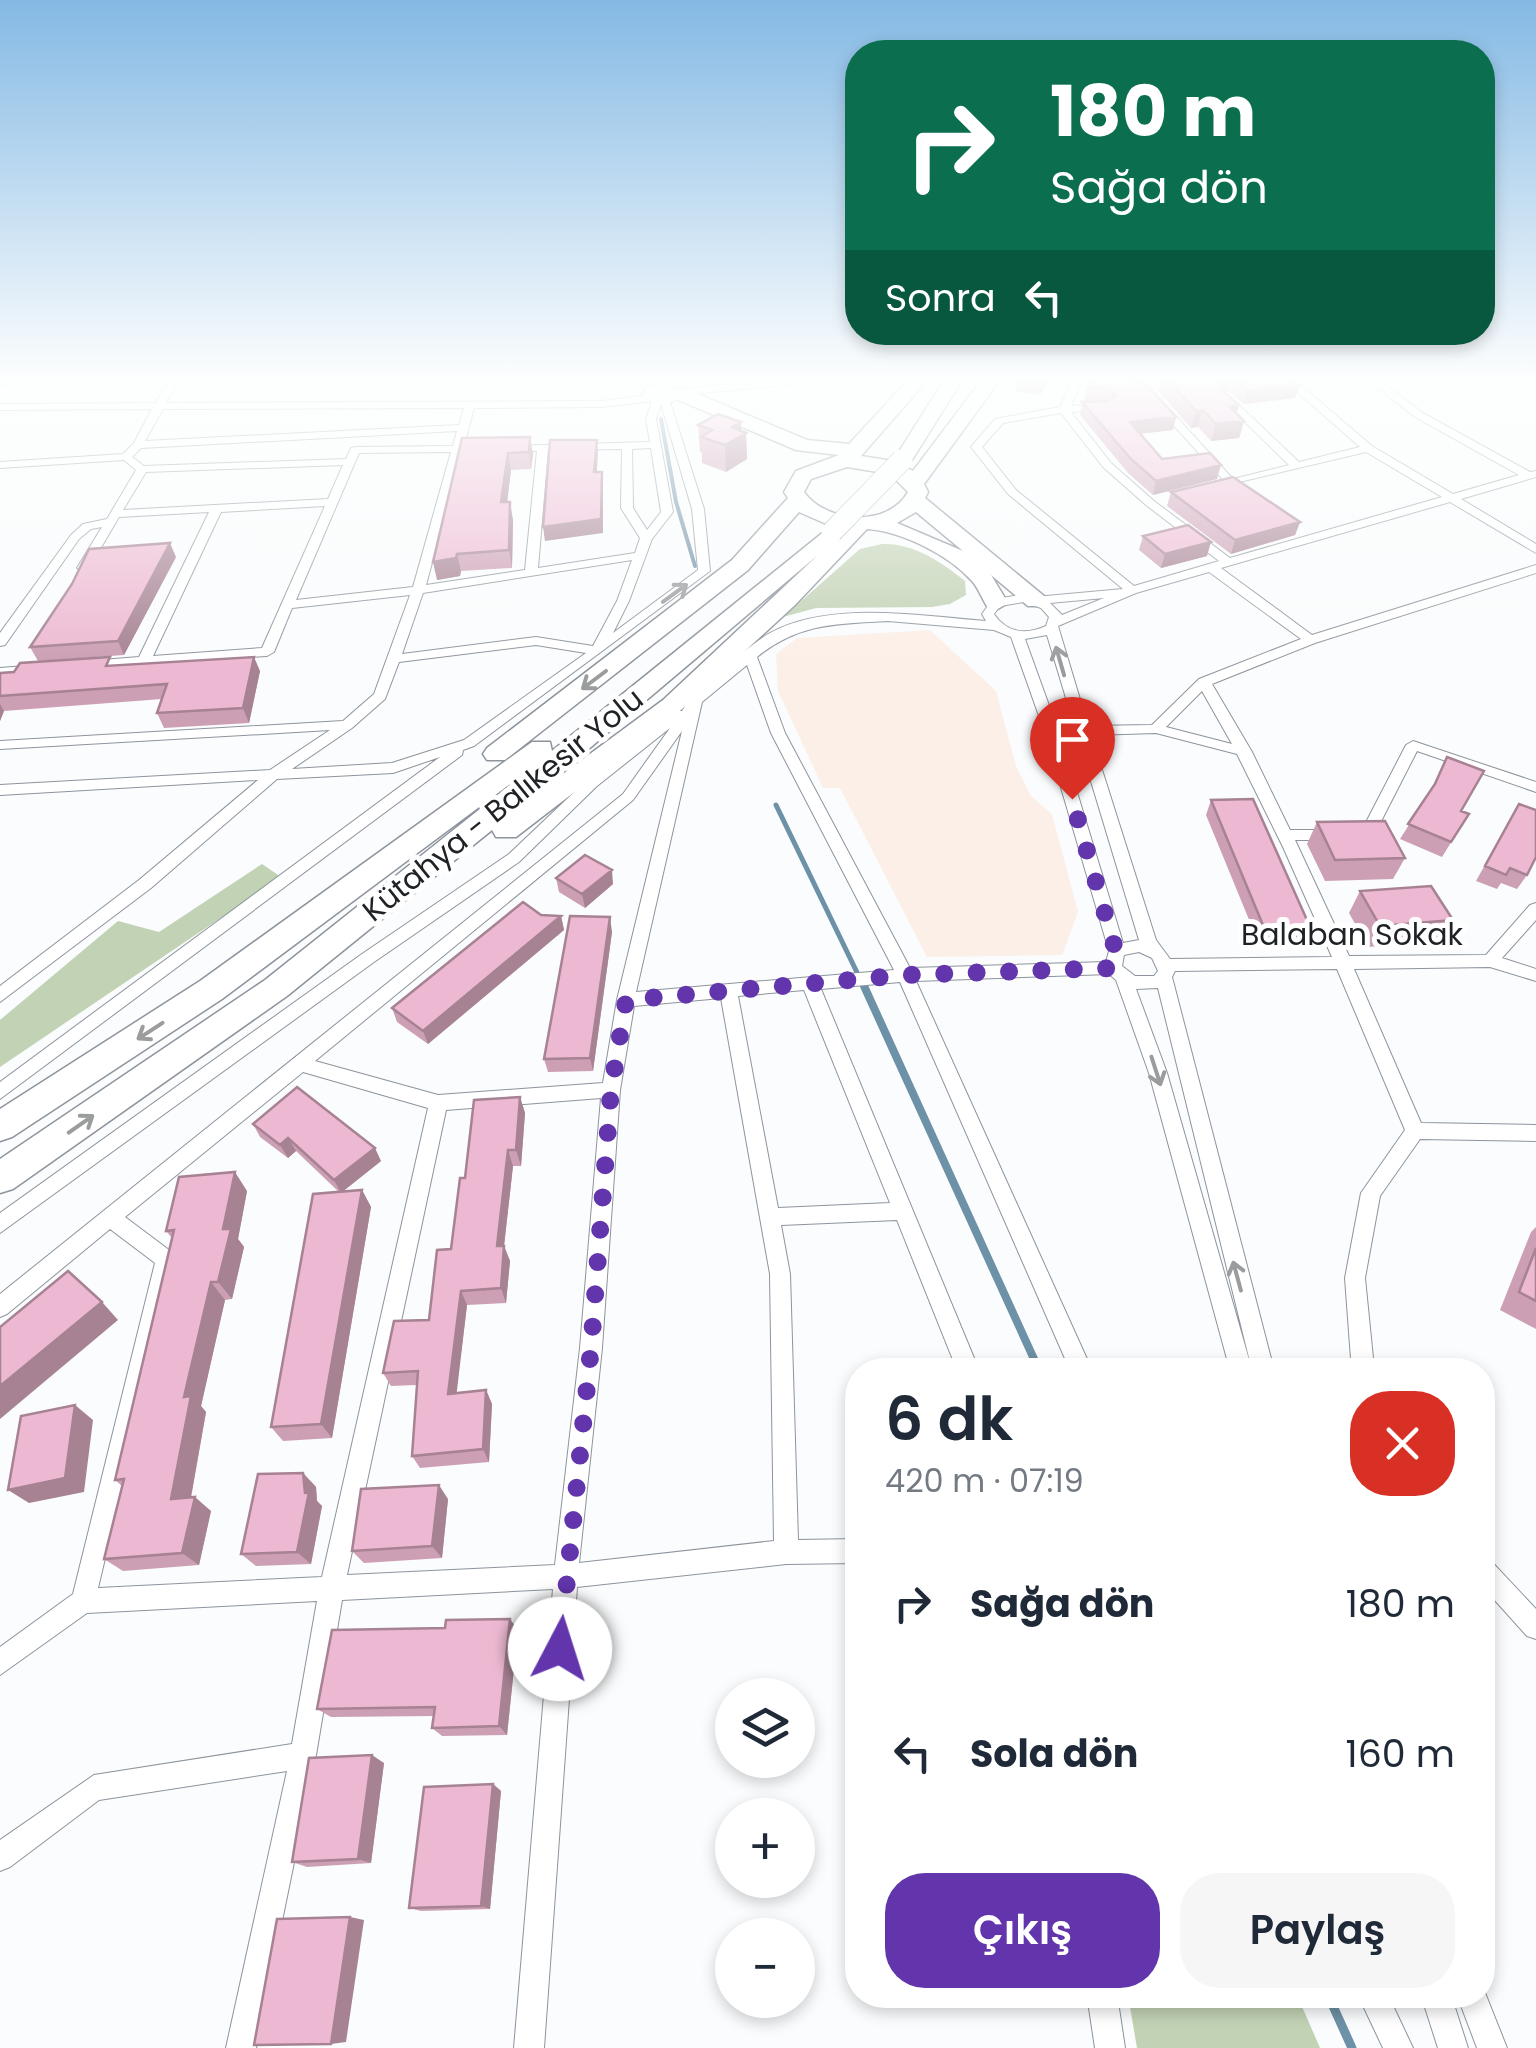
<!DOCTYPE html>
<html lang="tr">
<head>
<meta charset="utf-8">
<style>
  body { margin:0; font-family:Poppins,sans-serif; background:#f6f6f7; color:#1f2937; height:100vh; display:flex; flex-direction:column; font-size:38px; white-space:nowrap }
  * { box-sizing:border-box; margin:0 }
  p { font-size:32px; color:#747a83 }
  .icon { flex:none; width:55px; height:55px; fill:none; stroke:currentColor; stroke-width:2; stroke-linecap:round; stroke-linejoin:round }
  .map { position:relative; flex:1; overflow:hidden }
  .details { position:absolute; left:845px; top:1358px; width:650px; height:650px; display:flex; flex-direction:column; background:#fff; border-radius:40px; box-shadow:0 5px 15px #0003 }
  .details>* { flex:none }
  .banner { position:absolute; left:845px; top:40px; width:650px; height:305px; border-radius:40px; box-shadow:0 5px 15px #0003; background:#0b6e4f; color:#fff; overflow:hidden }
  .tools { position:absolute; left:715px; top:1678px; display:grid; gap:20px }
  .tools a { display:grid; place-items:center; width:100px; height:100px; border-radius:50%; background:#fff; box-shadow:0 5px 15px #0003; font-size:50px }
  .pin { position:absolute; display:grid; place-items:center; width:85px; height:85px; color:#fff; margin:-102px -42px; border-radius:50% 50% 50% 0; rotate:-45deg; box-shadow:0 0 10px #0007 }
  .pin .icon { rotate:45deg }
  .me { position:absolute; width:110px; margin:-55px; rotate:5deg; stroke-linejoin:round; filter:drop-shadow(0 0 8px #0008) }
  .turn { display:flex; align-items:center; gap:35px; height:210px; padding:0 40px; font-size:45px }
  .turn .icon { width:130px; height:130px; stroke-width:2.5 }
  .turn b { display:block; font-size:70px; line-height:85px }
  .then { display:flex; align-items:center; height:95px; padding:0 40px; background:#0003; gap:20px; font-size:38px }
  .round { display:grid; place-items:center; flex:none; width:105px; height:105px; border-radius:40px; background:#f6f6f7 }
  .summary { display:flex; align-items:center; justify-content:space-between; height:170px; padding:0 40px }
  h1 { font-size:60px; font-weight:600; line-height:75px }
  .primary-button { display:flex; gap:20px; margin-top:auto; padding:20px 40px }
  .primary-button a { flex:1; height:115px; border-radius:40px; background:#6235ac; color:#fff; font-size:40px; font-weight:600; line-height:115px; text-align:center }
  .primary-button a+a { background:#f6f6f7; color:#1f2937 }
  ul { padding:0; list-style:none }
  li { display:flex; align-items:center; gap:30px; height:150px; padding:0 40px }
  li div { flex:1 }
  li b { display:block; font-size:38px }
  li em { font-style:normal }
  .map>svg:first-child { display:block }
  .education { fill:#fcefe7 }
  .green { fill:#c2d2b4 }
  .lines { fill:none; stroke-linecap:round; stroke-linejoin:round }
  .stream-far3 { stroke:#6d91a6; stroke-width:4 }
  .stream-far2 { stroke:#6d91a6; stroke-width:5 }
  .stream-far1 { stroke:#6d91a6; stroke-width:8 }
  .stream { stroke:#6d91a6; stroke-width:9 }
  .street-casing { stroke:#8d949d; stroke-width:2 }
  .secondary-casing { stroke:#8d949d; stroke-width:3 }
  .highway-casing { stroke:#8d949d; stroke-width:3 }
  .street { fill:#fff; fill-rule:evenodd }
  .secondary { fill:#fff; fill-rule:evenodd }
  .highway { fill:#fff; fill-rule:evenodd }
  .highway-bridge-casing { stroke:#8d949d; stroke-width:22; stroke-linecap:butt }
  .highway-bridge { stroke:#fff; stroke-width:21 }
  .wall { fill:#cc9fb5 }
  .shaded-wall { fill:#a68293 }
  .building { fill:#edb9d2; stroke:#a68293; stroke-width:2.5 }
  .oneway { stroke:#9a9c9d }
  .route { stroke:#6235ac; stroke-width:18; stroke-dasharray:0 32.4 }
  .labels { text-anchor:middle; stroke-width:10; stroke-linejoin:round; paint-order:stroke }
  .street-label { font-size:30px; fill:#1f2225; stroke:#fff }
</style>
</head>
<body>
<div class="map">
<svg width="1536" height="2048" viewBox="0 0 1536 2048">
  <rect width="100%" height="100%" fill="#fafcfd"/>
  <path class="education" d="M930 630 996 691 1016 766 1031 796 1052 814 1078 912 1062 955 927 957 840 788H823L778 691 776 654 797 638Z"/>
  <path class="green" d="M882 544C913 543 942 562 965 581L966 595 950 604 932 607 816 608 783 617 860 549Z
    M262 864 281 877 0 1067V1020L118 921 159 932Z
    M1128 1995H1297L1320 2048H1137Z"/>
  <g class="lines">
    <path class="stream-far3" d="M661 419 676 502 695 566"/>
    <path class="stream-far2" d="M776 805 865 989"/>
    <path class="stream-far1" d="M864 986 1039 1370"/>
    <path class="stream" d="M1328 1995 1352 2048"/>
    <defs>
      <path id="street" d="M456 377 451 380 177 382 166 403 602 401 651 395 669 399 704 509 710 571 474 746 463 750 462 755 0 1099V1082L440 757 393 773 277 779 151 888 0 1002V986L139 880 258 780 0 795V785L270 770 330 730 0 749V741L343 721 374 694 410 595 292 608 274 652 267 656 84 668V662L89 661 139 657 209 512 119 517 89 568 83 572 77 568 102 527 91 529 79 539 5 645 0 646V633L71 535 83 524 107 519 136 470 124 460 0 468V462L123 454 134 443 152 409 0 410V404L156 403 167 382 0 384V378ZM652 401 646 419 650 442 507 446 506 448 511 451H537L525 570 426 585 462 452 470 449 464 446 474 408 602 407ZM661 404 692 509 698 570 613 633 629 601 652 539 673 512 656 419ZM464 408 459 425 145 441 163 409ZM457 431 453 446 355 447 351 448 346 459 144 466 132 457 141 448ZM651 448 661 512 647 530 633 508 632 449ZM622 449 621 508 640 538 635 553 538 568 548 450ZM451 452 413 587 296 600 359 453ZM343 465 328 499 123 510 146 472ZM325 506 262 648 153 656 221 512ZM632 560 617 601 593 646 536 637 402 654 423 593ZM536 645 586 653 464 740 392 763 292 769 352 728 385 699 399 662Z
        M808 377H842L837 380 680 395 675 392 680 389Z
        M1074 377H1084L1071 406 1100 404 1105 407 1100 410 1071 412 1111 463 1154 501 1230 558 1442 497 1366 452 1214 488V484L1224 481 1130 377H1140L1233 479 1289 465 1199 377H1209L1299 462 1360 447 1280 377H1291L1372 446 1453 494 1519 475 1415 417 1364 377H1375L1423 413 1530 472 1536 471V477L1461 499 1536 544V553L1450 502 1221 568 1312 635 1536 565V573L1315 643 1212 684 1252 752 1290 830H1333L1341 835 1333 840H1295L1349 956 1486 955 1530 905 1536 903V920L1502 958 1536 969V981L1490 967 1354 969 1421 1123 1536 1125V1141L1420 1139 1380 1196 1365 1278 1373 1358 1378 1370H1356L1351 1359 1345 1278 1361 1193 1405 1130 1337 969 1175 971 1172 977 1274 1370H1252L1158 988 1136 989 1167 1073 1252 1370H1230L1149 1073 1116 980 1109 974 916 981 1092 1370H1070L900 982 821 989 979 1370H957L897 1220 781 1225 790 1274 798 1540 858 1539V1563L786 1564 577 1587 544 2048H514L553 1589 342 1600 316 1755 256 2048H226L287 1771 99 1800 10 1867 0 1871V1840L94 1775 292 1744 317 1601 87 1613 0 1675V1647L73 1594 155 1263 110 1229 7 1314 0 1317V1294L623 794 670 728 597 786 519 862 374 962 0 1233V1213L362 954 509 854 587 780 673 711H682L691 697C713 679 747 646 770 633 830 600 921 616 986 621L982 614 992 600 996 599 1025 594 1035 597 1123 589 1008 494 971 447 995 419 1060 407ZM1061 413 1103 467 1146 505 1219 561 1134 586 1016 490 982 447 1003 423ZM1209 572 1301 639 1199 679 1152 725 1088 726 1058 626 1136 593ZM1104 598 1062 615 1050 603ZM1024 602 1041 608 1049 617 1046 626C1026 635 1007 633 994 614L1000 606ZM888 621 994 630 1011 637 1045 733 1109 951 1106 962 910 968 785 733 757 657C799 623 836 624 888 621ZM1047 635 1075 728 1073 731 1077 735 1139 940 1123 943 1059 733 1025 639ZM747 665 771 733 894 970 636 992 702 702ZM1202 691 1232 744 1166 727ZM682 731 617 1000 603 1083 438 1095 315 1061 633 800ZM1156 733 1237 754 1283 847 1332 957 1170 959 1156 940 1091 735ZM1139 952 1152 958 1158 971 1154 976H1135L1122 966 1124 955ZM804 990 890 1203 778 1208 738 996ZM721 998 770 1274 774 1541 579 1563 602 1348 620 1090 634 1006ZM303 1072 428 1108 322 1577 98 1588 176 1259 173 1253 125 1217ZM601 1098 580 1348 555 1565 347 1575 446 1110Z
        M38 665 43 666V672L0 676V668Z
        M1413 741 1536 782V792L1417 751 1372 839H1354L1351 835 1354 831 1362 830 1406 745Z
        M1482 1556 1490 1560 1536 1609V1639L1527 1636 1482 1586Z
        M1482 1985 1507 2048H1477L1457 1995H1482Z
        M1087 1995H1117L1125 2048H1095Z
        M1358 1995H1388L1413 2048H1383Z
        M1421 1995H1451L1468 2048H1438Z"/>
      <path id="secondary" d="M666 383 688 394 665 405 642 395 648 386Z"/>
      <path id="highway" d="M911 377H930L861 456 893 461 946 377H964L912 460 904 466 913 471 984 377H1002L924 484 928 492 925 498 1044 596 1048 601 1044 606H1028L991 575 1008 603 996 610 988 608C982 599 979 589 972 581 949 555 901 531 867 529L795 605 681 710 516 837H496L492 830 287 996 13 1189 0 1193V1159L265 980 534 766 222 999 12 1137 0 1141V1109L200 981 532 742H550L552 751 831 526 799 512 748 570 505 760H487L483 754 487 748 732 560 788 498 784 492 796 471 839 455 796 450 674 398V390H688L807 440 849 444ZM847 467 890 474 908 492C888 528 826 523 804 492L811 479ZM916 512 963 551 897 523ZM818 555 663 700 533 796Z"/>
    </defs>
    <use href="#street" class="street-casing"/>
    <use href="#secondary" class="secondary-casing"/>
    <use href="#highway" class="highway-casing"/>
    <use href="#street" class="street"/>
    <use href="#secondary" class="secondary"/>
    <use href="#highway" class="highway"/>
    <defs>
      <path id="highway-bridge" d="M832 532 902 460"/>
    </defs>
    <use href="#highway-bridge" class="highway-bridge-casing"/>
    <use href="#highway-bridge" class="highway-bridge"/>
  </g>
  <path class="wall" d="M1018 377H1050L1040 395 1016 391Z
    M1092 377 1173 430 1140 434 1162 459 1217 479 1153 495 1128 473 1080 415 1082 402 1084 401 1087 388Z
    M1161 377H1215L1225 386 1227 377H1290L1300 385 1295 398 1243 404 1228 390 1226 394 1236 413 1244 421 1239 438 1211 441 1198 427 1191 428 1158 391Z
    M741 422V431L746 433 747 459 726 472 702 463V453L700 452 698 425Z
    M530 437 533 454 531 469 511 470 507 502 513 520 512 568 461 571 460 576 437 580 462 438Z
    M1171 492 1300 522 1295 535 1231 554 1167 506Z
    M1143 536 1207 556 1161 568 1139 550Z
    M176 557 124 655 38 661 30 647Z
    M114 665 260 671 249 723 164 728 157 713 162 699 4 711 0 721V673Z
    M1447 757 1461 811 1468 815 1442 857 1400 839 1431 790Z
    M1211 800 1311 929 1304 943 1259 944 1206 815Z
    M1519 804 1527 875 1517 889 1501 883 1497 889 1476 881Z
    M1317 822 1405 858 1393 879 1325 881 1307 844Z
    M556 878 613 884 585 908 559 892Z
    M1360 891 1453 920 1439 941 1368 947 1349 913Z
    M541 915 561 916 564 930 428 1044 397 1022 392 1008Z
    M612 932 593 1071 548 1072 544 1059Z
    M520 1097 525 1113 521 1166H513L504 1246 510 1261 506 1303 467 1305 456 1393 486 1390 492 1404 489 1462 420 1468 412 1456 417 1385 391 1386 383 1373 429 1320 451 1249 465 1178Z
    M253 1124 381 1161 343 1191 362 1190 371 1207 332 1438 283 1441 271 1427 339 1192 296 1151 288 1158 260 1137Z
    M247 1191 238 1239 244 1247 232 1299 225 1300 201 1406 206 1412 191 1498 211 1511 199 1565 123 1571 104 1559 122 1486 115 1480 172 1238 166 1231Z
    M1536 1227V1329L1500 1310 1531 1232Z
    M303 1473 316 1487 317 1501 322 1506 311 1564 256 1566 241 1554Z
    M448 1499 442 1558 364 1563 352 1551Z
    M518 1630 507 1735 442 1736 432 1728 433 1716 331 1717 317 1709Z
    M384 1763 371 1863 307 1867 292 1862Z
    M493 1784 501 1791 490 1909 421 1911 409 1908Z"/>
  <path class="shaded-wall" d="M1043 377H1050L1040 395Z
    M1300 385 1295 398 1243 404 1247 391Z
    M1239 405 1234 422 1244 421 1239 438 1211 441 1216 424 1229 406Z
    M1203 410 1198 427 1191 428 1196 411Z
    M1176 417 1173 430 1127 435 1130 422Z
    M741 422V436L746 433 747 459 726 472 725 445 732 427Z
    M530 437 533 454 531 469 529 452Z
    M597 440 598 453 596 485 594 472Z
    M508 453 511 470 505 520 501 502Z
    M1221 465 1217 479 1153 495 1156 481Z
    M602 472 603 485V533L545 541 543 527Z
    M510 502 513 520 512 568 509 550Z
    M1300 522 1295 535 1231 554 1235 540Z
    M1211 542 1207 556 1161 568 1165 554Z
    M170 543 176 557 124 655 118 641Z
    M457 554 461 571 460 576 437 580 433 562Z
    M254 657 260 671 249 723 243 708Z
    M0 704 4 711 0 721Z
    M612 870 613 884 585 908 582 894Z
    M561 916 564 930 428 1044 423 1031Z
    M610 917 612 932 593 1071 590 1058Z
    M520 1097 525 1113 521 1166 516 1150Z
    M288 1138 296 1151 288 1158 280 1145Z
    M375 1148 381 1161 341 1193 334 1180Z
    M508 1150 513 1166 504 1246 510 1261 506 1303 501 1288 497 1246Z
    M235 1172 247 1191 238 1239 244 1247 232 1299 218 1282 223 1229Z
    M362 1190 371 1207 332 1438 321 1424Z
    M211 1282 225 1300 201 1406 206 1412 188 1513 171 1499 184 1397Z
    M461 1291 467 1305 455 1407 448 1394Z
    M102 1302 118 1320 0 1419V1386Z
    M486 1390 492 1404 489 1462 483 1449Z
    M75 1405 93 1420 84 1492 29 1503 8 1490Z
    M303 1473 316 1487 317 1501 322 1506 311 1564 297 1552 305 1493Z
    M439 1485 448 1499 442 1558 432 1546Z
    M195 1497 211 1511 199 1565 182 1553Z
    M510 1619 518 1630 507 1735 499 1726Z
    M372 1755 384 1763 371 1863 358 1859Z
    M493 1784 501 1791 490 1909 481 1906Z
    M350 1917 364 1920 346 2042 331 2044Z"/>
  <path class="building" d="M1092 377H1114L1142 380 1176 417 1130 422 1162 459 1210 453 1221 465 1156 481 1131 459 1082 402 1108 401 1116 395 1108 387 1087 388Z
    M1164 377H1215L1228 389 1222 390 1239 405 1229 406 1244 421 1216 424 1203 410 1196 411Z
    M1232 377H1290L1300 385 1247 391Z
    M718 414 741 422 732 427 746 433 725 445 701 437 712 430 698 425Z
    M530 437 529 452 508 453 501 502H510L509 550 457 554 456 558 433 562 462 438Z
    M550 440H597L594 472H602L601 519 543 527Z
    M1233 477 1300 522 1235 540 1171 492Z
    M1188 525 1211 542 1165 554 1143 536Z
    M170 543 118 641 30 647 72 584 89 549Z
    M110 657 106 666 254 657 243 708 157 713 167 684 0 696V673L14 672 20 663Z
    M1447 757 1484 771 1461 811 1469 814 1451 842 1408 824 1435 784Z
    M1253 799 1311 929 1265 930 1211 800Z
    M1519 804 1536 810V857L1527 875 1510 868 1506 875 1485 866Z
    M1385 821 1405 858 1335 860 1317 822Z
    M585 855 612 870 582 894 556 878Z
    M1431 886 1453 920 1380 926 1360 891Z
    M523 902 541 915 561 916 423 1031 392 1008Z
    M570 916 610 917 590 1058 544 1059Z
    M297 1087 375 1148 334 1180 288 1138 280 1145 253 1124Z
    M520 1097 516 1150H508L497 1246H504L501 1288 461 1291 448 1394 486 1390 483 1449 412 1456 418 1371 383 1373 394 1321 429 1320 437 1250 451 1249 460 1178H465L474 1100Z
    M235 1172 223 1229H231L218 1282H211L184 1397 191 1396 171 1499 195 1497 182 1553 104 1559 124 1479 115 1480 174 1230 166 1231 179 1177Z
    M362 1190 321 1424 271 1427 313 1194Z
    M1536 1248V1301L1519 1292Z
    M68 1271 102 1302 0 1386V1327Z
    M75 1405 65 1478 8 1490 21 1416Z
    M303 1473 305 1493 309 1492 297 1552 241 1554 258 1474Z
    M439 1485 432 1546 352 1551 361 1489Z
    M510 1619 499 1726 432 1728 435 1707 317 1709 332 1630 445 1628 446 1620Z
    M372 1755 358 1859 292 1862 309 1758Z
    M493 1784 481 1906 409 1908 424 1787Z
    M350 1917 331 2044 254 2045 277 1919Z"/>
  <defs><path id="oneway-shaft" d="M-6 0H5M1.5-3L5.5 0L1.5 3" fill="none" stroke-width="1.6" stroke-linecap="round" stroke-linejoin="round" transform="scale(2.5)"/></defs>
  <g class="oneway">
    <use href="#oneway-shaft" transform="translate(675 593) rotate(-36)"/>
    <use href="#oneway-shaft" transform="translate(1060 661) rotate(-106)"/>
    <use href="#oneway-shaft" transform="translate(594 680) rotate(143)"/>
    <use href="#oneway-shaft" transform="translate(150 1031) rotate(147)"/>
    <use href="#oneway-shaft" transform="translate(1156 1071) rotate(72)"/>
    <use href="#oneway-shaft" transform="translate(81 1124) rotate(-35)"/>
    <use href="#oneway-shaft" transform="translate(1237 1276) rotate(-105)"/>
  </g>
  <linearGradient id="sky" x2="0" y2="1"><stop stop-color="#84b9e4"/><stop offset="0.57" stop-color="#fdfefe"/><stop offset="1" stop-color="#fdfefe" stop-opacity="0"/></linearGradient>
  <rect width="1536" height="664" fill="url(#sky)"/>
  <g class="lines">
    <path class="route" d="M560 1649 591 1348 611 1090 626 1000 905 975 1114 968 1116 952 1072 799"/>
  </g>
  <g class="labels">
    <g class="street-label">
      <text transform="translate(503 805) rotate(-39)" y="10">Kütahya - Balıkesir Yolu</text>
      <text x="1352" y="945">Balaban Sokak</text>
    </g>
  </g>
</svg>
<div class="tools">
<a><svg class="icon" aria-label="layers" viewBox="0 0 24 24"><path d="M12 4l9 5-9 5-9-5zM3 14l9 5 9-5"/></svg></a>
<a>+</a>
<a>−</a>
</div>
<div class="pin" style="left:1072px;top:799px;background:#d93025"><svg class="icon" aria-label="arrive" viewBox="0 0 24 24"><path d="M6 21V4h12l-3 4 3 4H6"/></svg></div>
<svg class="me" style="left:560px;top:1649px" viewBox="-20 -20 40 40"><circle r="19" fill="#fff"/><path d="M0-13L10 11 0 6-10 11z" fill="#6235ac"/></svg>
<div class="banner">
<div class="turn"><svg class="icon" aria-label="right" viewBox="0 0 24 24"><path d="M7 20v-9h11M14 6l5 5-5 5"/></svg><div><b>180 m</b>Sağa dön</div></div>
<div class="then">Sonra<svg class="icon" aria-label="left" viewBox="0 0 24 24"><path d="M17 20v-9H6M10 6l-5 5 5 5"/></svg></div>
</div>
<section class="details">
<div class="summary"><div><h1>6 dk</h1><p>420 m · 07:19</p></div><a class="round" style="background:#d93025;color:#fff"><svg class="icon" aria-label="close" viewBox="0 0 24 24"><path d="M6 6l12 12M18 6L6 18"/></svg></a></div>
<ul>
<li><svg class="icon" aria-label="right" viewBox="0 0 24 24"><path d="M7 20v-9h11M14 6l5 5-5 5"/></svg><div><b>Sağa dön</b></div><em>180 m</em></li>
<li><svg class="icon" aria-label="left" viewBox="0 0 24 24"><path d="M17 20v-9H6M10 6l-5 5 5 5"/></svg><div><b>Sola dön</b></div><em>160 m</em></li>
</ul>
<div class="primary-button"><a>Çıkış</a><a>Paylaş</a></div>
</section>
</div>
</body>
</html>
